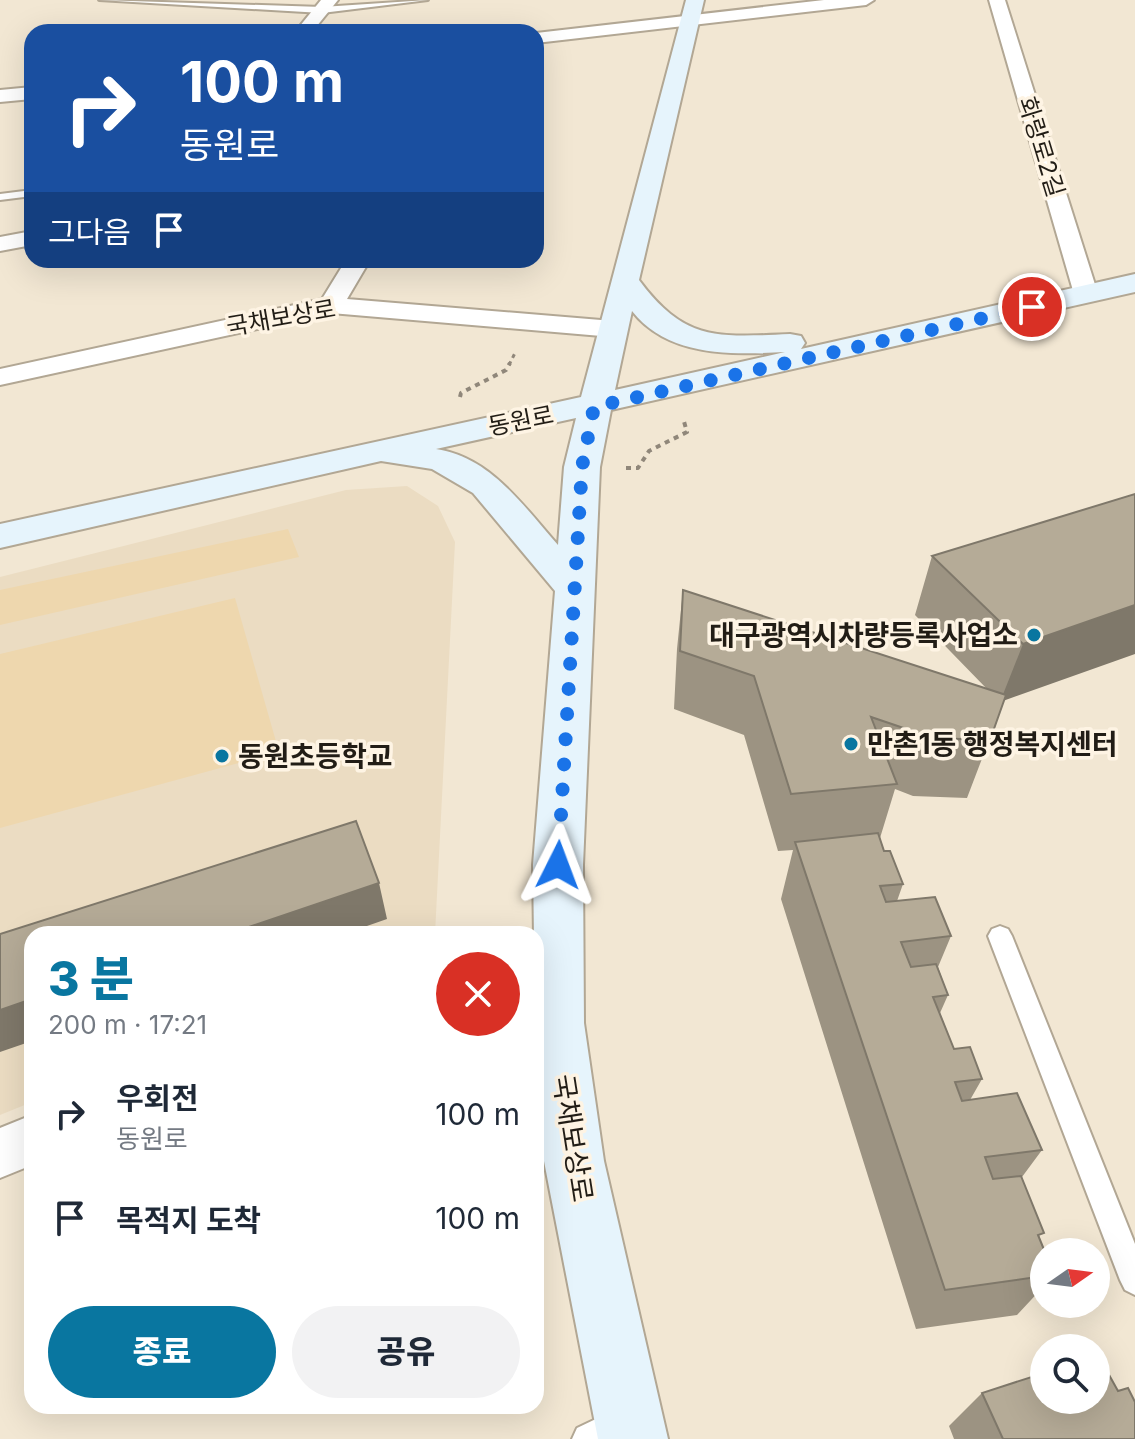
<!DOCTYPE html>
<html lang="ko">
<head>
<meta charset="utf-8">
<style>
  body { margin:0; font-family:Inter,"Noto Sans KR",sans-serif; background:#f2f2f3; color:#1f2937; height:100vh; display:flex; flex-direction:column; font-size:30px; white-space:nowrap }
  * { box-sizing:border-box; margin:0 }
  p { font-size:26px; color:#747a83 }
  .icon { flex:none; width:44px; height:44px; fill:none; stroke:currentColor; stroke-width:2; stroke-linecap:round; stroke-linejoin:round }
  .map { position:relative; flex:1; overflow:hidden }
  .panel { position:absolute; left:24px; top:926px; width:520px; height:488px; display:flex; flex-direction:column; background:#fff; border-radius:24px; box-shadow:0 8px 32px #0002 }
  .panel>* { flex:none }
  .banner { position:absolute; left:24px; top:24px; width:520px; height:244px; border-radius:24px; box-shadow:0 8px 32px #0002; background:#1a4fa0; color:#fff; overflow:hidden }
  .needle { width:52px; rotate:76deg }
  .buttons { position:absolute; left:1030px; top:1238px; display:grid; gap:16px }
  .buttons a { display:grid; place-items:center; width:80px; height:80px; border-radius:50%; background:#fff; box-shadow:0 8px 32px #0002; font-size:40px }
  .pin { position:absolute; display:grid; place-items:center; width:68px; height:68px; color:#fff; margin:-34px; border:4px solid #fff; border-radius:50%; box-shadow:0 2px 8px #0007 }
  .me { position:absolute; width:88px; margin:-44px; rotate:3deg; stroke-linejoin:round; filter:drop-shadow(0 0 6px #0008) }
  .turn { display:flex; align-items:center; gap:28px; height:168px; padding:0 24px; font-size:36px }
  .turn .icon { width:104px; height:104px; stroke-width:2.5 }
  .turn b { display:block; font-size:56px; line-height:68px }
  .then { display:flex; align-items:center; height:76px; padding:0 24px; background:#0003; gap:16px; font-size:30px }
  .round { display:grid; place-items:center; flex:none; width:84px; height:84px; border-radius:42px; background:#f2f2f3 }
  .head { display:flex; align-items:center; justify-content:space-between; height:136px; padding:0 24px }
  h1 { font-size:48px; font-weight:800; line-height:60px; color:#0976a0 }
  .cta { display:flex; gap:16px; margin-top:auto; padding:16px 24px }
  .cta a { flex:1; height:92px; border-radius:48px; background:#0976a0; color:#fff; font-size:32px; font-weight:800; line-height:92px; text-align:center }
  .cta a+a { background:#f2f2f3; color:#1f2937 }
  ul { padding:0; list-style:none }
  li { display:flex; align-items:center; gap:24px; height:104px; padding:0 24px }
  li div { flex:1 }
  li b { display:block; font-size:30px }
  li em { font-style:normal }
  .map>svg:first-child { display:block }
  .built { fill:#ebdcc2 }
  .green { fill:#eed7ae }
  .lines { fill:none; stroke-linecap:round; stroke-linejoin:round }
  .service-casing { stroke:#b2a794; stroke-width:4 }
  .minor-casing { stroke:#b2a794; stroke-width:4 }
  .secondary-casing { stroke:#b2a794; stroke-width:4 }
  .path-far1 { stroke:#90877a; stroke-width:3; stroke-dasharray:4 4; stroke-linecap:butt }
  .path { stroke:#90877a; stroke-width:4; stroke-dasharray:5 5; stroke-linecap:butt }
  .service { fill:#fff; fill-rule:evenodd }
  .minor { fill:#fff; fill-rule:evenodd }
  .secondary { fill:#e6f4fc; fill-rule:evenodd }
  .wall { fill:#9c9382 }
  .shaded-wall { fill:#7f786a }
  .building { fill:#b5ab97; stroke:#7f786a; stroke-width:2 }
  .route { stroke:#1a73e8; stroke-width:14; stroke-dasharray:0 25.2 }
  .poi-dot { fill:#0976a0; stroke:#fef4e4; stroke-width:3 }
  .labels { text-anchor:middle; stroke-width:7; stroke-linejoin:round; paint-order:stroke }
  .far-street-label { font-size:24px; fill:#221d16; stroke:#fef4e4 }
  .poi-label { font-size:28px; font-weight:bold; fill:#221d16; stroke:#fef4e4; text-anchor:start }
  .street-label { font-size:28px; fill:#221d16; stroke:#fef4e4 }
</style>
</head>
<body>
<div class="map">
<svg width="1135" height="1439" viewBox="0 0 1135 1439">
  <rect width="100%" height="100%" fill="#f2e7d3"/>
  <path class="built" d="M407 486 438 506 455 542 435 934H32V1102L0 1115V577L346 490Z"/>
  <path class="green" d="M288 529 299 557 0 625V590Z
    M235 598 279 752 0 828V654Z"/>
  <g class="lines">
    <defs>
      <path id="service" d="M99 0 322 7 428 0 322 13Z
        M32 190V196L0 200V194Z
        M1000 926 1008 929 1012 936 1135 1244V1295L1125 1290 1120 1280 988 936 992 929Z
        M621 1407 632 1412 637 1423 632 1434 622 1439H572L577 1428Z"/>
      <path id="minor" d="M321 0H338L312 32H295Z
        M824 0H874L866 5 536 43V33Z
        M989 0H1005L1098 294 1095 299 1086 301 1074 294Z
        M32 87V99L0 102V90Z
        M32 231V245L0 251V237Z
        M346 260H370L347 299 613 321 626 329 613 337 331 313 0 385V369L322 299Z
        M32 1115V1165L0 1178V1128Z"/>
      <path id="secondary" d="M686 0H704L639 280C685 342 718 337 790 334L801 336 805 343 801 349 1135 274V292L611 410 600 467 583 865 584 1023 604 1161 668 1439H598L544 1161 536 1084 533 865 555 591 473 493 432 469 381 461 0 548V524L581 397ZM632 311C668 357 732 355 785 352L615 390ZM576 418 564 467 558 545C524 507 491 457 436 449Z"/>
    </defs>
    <use href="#service" class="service-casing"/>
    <use href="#minor" class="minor-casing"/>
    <use href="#secondary" class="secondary-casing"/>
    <path class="path-far1" d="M509 365 515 353"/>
    <path class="path" d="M460 397 461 393 506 370 510 363
      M626 468H638L649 451 687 432 683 418"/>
    <use href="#service" class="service"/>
    <use href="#minor" class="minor"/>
    <use href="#secondary" class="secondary"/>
  </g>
  <path class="wall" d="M1135 494 1004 701 967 798 913 796 895 789 880 838 884 851 903 884 897 901 951 936 938 967 948 995 940 1013 954 1049 982 1079 970 1100 1042 1150 1022 1177 1044 1252V1286L1017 1315 916 1329 781 899 793 850 778 851 744 735 674 709 677 649 683 590 987 689 915 615 932 556Z
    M982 1393 1135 1439H954L949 1426Z"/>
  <path class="shaded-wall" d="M1135 605V654L1000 702 1023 644Z
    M379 883 387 919 344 934H228Z
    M32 999V1041L0 1052V1010Z"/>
  <path class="building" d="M1135 494V605L1023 644 932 556Z
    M683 590 1006 695 990 740 933 738 871 717 897 784 791 794 754 676 680 651Z
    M356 821 379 883 228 934H32V999L0 1010V934Z
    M878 833 884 851H890L903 884 880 886 886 902 935 897 951 936 901 942 911 967 936 964 948 995 933 997 954 1049 970 1047 982 1079 955 1082 962 1101 1017 1093 1042 1150 985 1157 993 1179 1021 1176 1044 1233 1038 1235 1045 1252 1044 1276 945 1290 795 842Z
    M1096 1355H1098L1118 1391 1128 1388 1135 1402V1439H1003L982 1393 1044 1373V1400H1096Z"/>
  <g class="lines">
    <path class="route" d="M558 865 582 467 594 407 1032 307"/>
  </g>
  <g class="poi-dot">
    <circle cx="1034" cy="635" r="8"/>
    <circle cx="851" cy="744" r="8"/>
    <circle cx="222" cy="756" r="8"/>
  </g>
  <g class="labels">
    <g class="far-street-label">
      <text transform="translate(1041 147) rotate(73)" y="8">화랑로2길</text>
      <text transform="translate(281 318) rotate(-10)" y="8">국채보상로</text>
      <text transform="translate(521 421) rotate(-11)" y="8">동원로</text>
    </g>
    <g class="poi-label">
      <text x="1018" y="645" text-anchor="end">대구광역시차량등록사업소</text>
      <text x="867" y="754">만촌1동 행정복지센터</text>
      <text x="238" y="766">동원초등학교</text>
    </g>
    <g class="street-label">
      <text transform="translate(573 1138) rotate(81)" y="10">국채보상로</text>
    </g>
  </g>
</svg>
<div class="buttons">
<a><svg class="needle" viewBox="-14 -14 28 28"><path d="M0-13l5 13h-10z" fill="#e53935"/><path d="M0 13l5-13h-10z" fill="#747a83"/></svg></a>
<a><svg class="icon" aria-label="search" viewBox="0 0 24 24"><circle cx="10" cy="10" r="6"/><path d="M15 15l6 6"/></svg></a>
</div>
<div class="pin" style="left:1032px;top:307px;background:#d93025"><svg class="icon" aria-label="arrive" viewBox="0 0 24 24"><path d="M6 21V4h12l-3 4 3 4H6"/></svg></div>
<svg class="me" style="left:558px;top:865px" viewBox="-20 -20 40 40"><path d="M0-17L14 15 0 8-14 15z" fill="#1a73e8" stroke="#fff" stroke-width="4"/></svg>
<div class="banner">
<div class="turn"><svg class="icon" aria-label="right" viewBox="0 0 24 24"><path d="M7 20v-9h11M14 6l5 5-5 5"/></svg><div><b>100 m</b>동원로</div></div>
<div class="then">그다음<svg class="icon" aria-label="arrive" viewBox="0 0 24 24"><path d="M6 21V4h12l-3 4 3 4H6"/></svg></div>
</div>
<section class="panel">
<div class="head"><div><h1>3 분</h1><p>200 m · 17:21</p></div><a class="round" style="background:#d93025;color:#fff"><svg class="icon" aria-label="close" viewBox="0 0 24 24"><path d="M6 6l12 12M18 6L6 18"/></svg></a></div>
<ul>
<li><svg class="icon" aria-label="right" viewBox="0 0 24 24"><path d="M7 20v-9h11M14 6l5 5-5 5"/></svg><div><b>우회전</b><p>동원로</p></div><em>100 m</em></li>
<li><svg class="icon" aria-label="arrive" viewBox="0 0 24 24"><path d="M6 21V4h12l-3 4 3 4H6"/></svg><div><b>목적지 도착</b></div><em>100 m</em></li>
</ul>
<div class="cta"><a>종료</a><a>공유</a></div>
</section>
</div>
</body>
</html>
